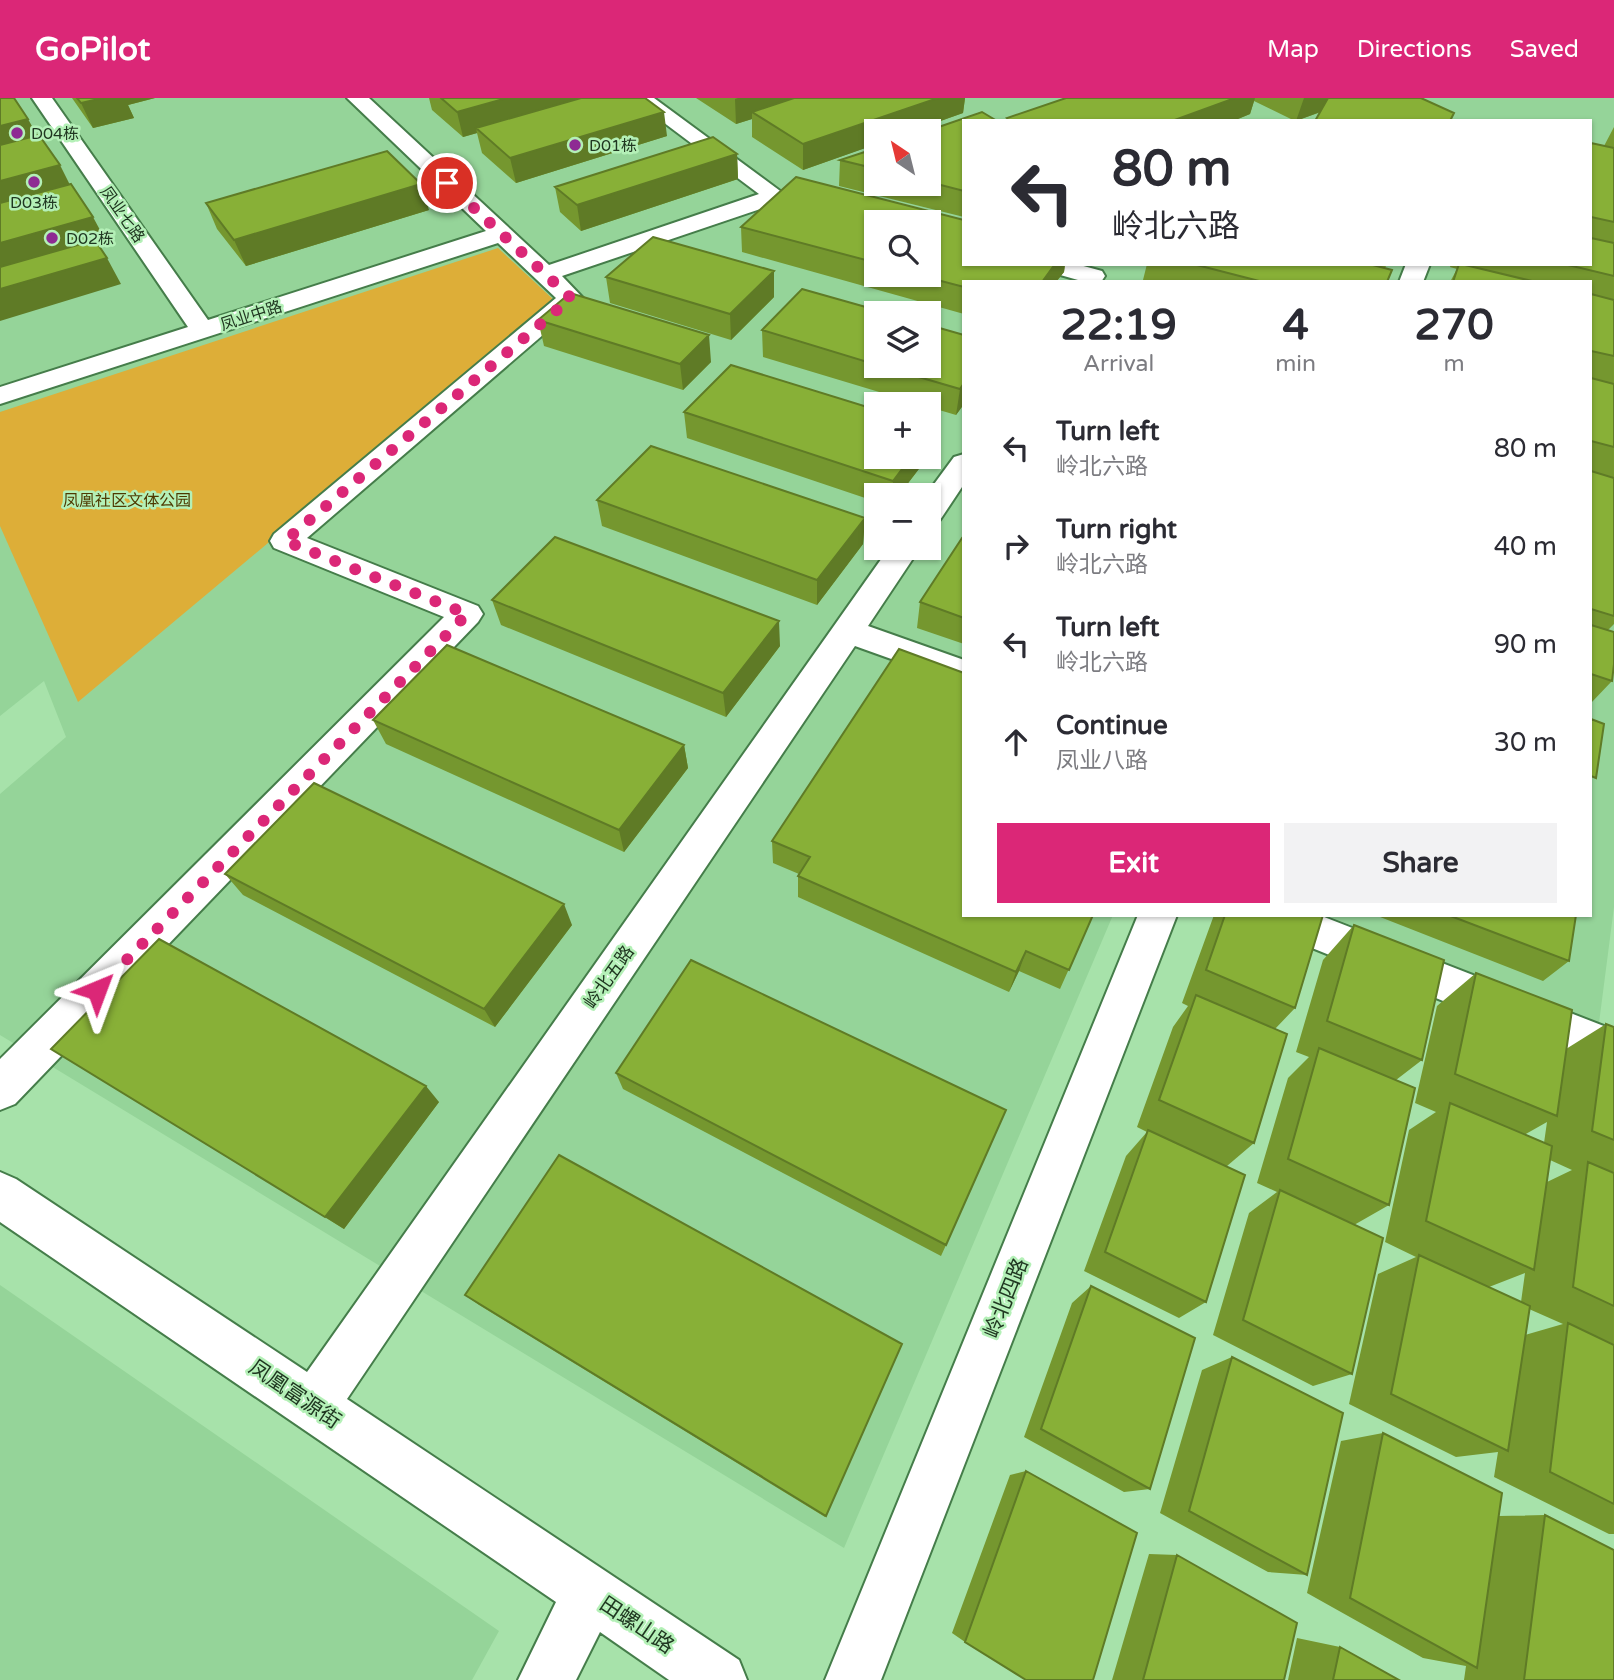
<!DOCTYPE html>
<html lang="en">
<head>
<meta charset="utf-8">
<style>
  body { margin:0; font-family:"Varela Round","Noto Sans SC",sans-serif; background:#f2f2f3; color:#2b2b33; height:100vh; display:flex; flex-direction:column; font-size:26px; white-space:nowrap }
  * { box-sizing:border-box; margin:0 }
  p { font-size:23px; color:#7c7c81 }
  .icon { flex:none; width:38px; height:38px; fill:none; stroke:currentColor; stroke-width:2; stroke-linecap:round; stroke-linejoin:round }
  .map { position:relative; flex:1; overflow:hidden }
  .panel { position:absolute; left:962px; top:182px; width:630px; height:637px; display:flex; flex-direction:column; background:#fff; border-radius:0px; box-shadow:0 2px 5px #0004 }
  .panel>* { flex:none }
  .top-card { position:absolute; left:962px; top:21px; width:630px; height:147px; border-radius:0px; box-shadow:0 2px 5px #0004; background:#fff; color:#2b2b33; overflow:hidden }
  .needle { width:46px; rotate:325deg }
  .controls { position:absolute; left:864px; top:21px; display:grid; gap:14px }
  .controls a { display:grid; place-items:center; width:77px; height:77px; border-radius:0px; background:#fff; box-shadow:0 2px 5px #0004; font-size:35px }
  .pin { position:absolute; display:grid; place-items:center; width:60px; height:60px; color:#fff; margin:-30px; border:4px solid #fff; border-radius:50%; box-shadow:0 2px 7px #0007 }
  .me { position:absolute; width:77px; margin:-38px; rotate:44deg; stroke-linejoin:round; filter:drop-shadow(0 0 5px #0008) }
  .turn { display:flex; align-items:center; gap:24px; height:147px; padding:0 35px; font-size:32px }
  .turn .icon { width:91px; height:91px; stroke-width:2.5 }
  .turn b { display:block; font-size:49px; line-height:60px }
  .eta { display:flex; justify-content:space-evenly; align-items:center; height:119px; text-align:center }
  .eta b { font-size:42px; font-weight:700; line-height:49px }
  .button { display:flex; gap:14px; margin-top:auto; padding:14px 35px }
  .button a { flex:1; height:80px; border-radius:0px; background:#db2777; color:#fff; font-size:28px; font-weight:700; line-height:80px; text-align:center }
  .button a+a { background:#f2f2f3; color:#2b2b33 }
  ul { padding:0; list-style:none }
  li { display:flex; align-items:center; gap:21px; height:98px; padding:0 35px }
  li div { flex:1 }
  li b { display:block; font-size:26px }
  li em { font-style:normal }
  header { display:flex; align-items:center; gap:42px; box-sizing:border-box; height:98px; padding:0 35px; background:#db2777; color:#fff }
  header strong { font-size:33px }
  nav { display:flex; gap:38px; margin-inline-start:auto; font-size:24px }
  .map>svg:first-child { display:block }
  .built { fill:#95d499; fill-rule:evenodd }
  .green { fill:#ddae38 }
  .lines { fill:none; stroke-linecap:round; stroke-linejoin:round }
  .minor-casing { stroke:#457d4a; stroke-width:4 }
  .minor { fill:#fff; fill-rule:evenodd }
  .wall { fill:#75972f; fill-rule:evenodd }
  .shaded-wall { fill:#5f7b26 }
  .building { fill:#88b037; stroke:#5f7b26; stroke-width:2 }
  .route { stroke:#db2777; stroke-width:12; stroke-dasharray:0 21.6 }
  .poi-dot { fill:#8e2b93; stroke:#b4f0b7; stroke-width:2.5 }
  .labels { text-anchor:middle; stroke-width:5; stroke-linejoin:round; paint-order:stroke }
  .far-poi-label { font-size:16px; fill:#203721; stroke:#b4f0b7; text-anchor:start }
  .far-street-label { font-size:16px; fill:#203721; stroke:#b4f0b7 }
  .far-park-label { font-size:16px; fill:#4e3900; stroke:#b4f0b7 }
  .street-label { font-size:18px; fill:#203721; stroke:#b4f0b7 }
  .near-street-label { font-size:21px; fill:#203721; stroke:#b4f0b7 }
</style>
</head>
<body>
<header>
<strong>GoPilot</strong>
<nav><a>Map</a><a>Directions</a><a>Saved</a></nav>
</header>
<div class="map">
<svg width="1614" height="1582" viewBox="0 0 1614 1582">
  <rect width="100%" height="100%" fill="#a7e2aa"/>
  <path class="built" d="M0 0H1614V809L1599 925 1325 817H1591V184H964V817H1113L844 1450 0 937V696L66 639 44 583 0 618ZM964 23H1591V166H964ZM877 33H929V86H877ZM877 124H929V177H877ZM877 215H929V268H877ZM877 306H929V359H877ZM877 397H929V450H877Z
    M0 1187 499 1533 472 1582H0Z"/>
  <path class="green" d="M498 150 556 204 78 604 0 428V314Z"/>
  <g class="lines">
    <defs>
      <path id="minor" d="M32 0H52L208 222 486 133 347 0H369L549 167 759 96 631 0H654L787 98 784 103 562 178 583 200 580 205 307 440 478 508 483 516 478 524 15 1006 0 1012V961L444 519 274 450 270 443 274 436 556 200 498 145 0 306V289L188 229Z
        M1035 166H1076L1102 173 1105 178 1101 184H1077L1078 182 1039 171Z
        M1406 166H1430L1423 184H1399Z
        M964 356V386L940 422 929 425V397H926L954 359Z
        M889 450H920L868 528 964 562V587L855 548 347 1301 739 1562 747 1582H669L600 1534 576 1582H518L556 1504 0 1124V1074L16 1081 307 1274Z
        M1138 817H1177L881 1582H825Z
        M1255 817H1319L1614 932V972L1260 829Z"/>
    </defs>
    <use href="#minor" class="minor-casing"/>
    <use href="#minor" class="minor"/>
  </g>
  <path class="wall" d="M72 0H155L128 7 134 20 93 30Z
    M429 0H645L667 38 516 85 482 55 477 35 463 39 432 12Z
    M696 0H965L963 15 803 72 752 39V21L736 26Z
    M1066 0H1421L1321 14 1295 23 1254 3 1250 16 1233 23H1006L1007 20Z
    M964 23V119L839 88 840 62 877 50V86H929V33Z
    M1614 29V526L1608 532 1612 583 1591 605V184H1450L1457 171 1450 169 1451 166H1591V45L1604 48Z
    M737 56 738 81 581 133 560 114 555 89Z
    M796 79 964 122V166H1065L1064 174 1056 184H964V216L742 154 741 129ZM877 124H929V177H877Z
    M206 105 429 112 246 168 217 131Z
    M1147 166H1387L1385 170 1387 184H1151L1143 182Z
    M774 173V199L731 242 610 205 606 179Z
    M877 215V268H929L964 237V306L956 317 929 309V306H919L763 259 762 232Z
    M538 222 711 264 683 292 544 248Z
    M684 314 877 359H928L899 397H877V404L687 340Z
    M597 402 865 420 863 446 817 507 602 428Z
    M964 441V546L917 530 920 504Z
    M492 502 780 548 726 619 501 527Z
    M373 622 684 647 688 670 624 754 386 646Z
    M772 743 1093 817 1060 891 1019 873 1009 894 798 799V778L799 776 773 765Z
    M225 776 572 827 495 929 243 797Z
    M1214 817H1323L1295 910 1275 931 1254 1045 1227 1068 1206 1204 1179 1220 1084 1173 1126 1058 1147 1034 1137 1029 1173 929 1188 908 1182 905Z
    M1375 817H1576L1569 863 1543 883Z
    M1354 827 1422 962 1396 982 1389 1107 1354 1127 1352 1276 1313 1288 1213 1237 1249 1115 1277 1094 1257 1085 1288 980 1309 959 1296 954 1323 862Z
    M1476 875 1566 951 1606 926 1614 929V1436H1609L1494 1379 1498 1354 1456 1359 1349 1306 1378 1176 1416 1159 1385 1144 1409 1032 1436 1014 1415 1005 1437 908ZM1547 1024 1544 1045 1524 1037ZM1550 1062 1572 1072 1547 1084ZM1525 1175 1521 1204 1489 1189ZM1529 1211 1563 1226 1525 1237Z
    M51 951 439 1004 344 1131Z
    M616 975 946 1147 941 1158 623 991Z
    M1091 1188 1150 1391 1124 1394 1024 1339 1072 1205Z
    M465 1197 826 1418 825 1419 479 1207Z
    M1232 1259 1307 1477 1268 1474 1160 1415 1202 1272Z
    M1383 1335 1499 1418 1545 1417 1614 1582H1464L1466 1568 1423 1560 1307 1495 1341 1343Z
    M1026 1373 965 1544 952 1535 1010 1377Z
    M1149 1456 1177 1457 1284 1582H1112Z
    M1297 1540 1340 1549 1399 1582H1288Z"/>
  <path class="shaded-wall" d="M103 0H155L128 7 134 20 93 30 81 5Z
    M507 0H598L476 30 477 35 463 39 457 14Z
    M738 0H816L752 14V21L736 26 735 1Z
    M938 0H965L963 15 912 33H877V46L803 72V46Z
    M1235 0H1255L1250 16 1233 23H1172Z
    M1304 0H1332L1328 11 1296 23Z
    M664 14 667 38 516 85 510 60Z
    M28 21 42 46 0 57V28Z
    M737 56 738 81 581 133 577 107Z
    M60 67 73 93 0 113V83Z
    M421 86 429 112 246 168 234 142Z
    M93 119 107 145 0 176V145Z
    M107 160 121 186 0 223V191Z
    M1055 166H1065L1064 174 1056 184H1042Z
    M774 173V199L731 242 730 216Z
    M709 237 711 264 683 292 680 266Z
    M964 285V306L956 317 960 291Z
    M933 330 930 356 929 357V335Z
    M911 359H928L899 397H892L893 383Z
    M865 420 863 446 817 507V482Z
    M779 523 780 548 726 619 723 595Z
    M684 647 688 670 624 754 619 732Z
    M564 806 572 827 495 929 484 911Z
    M1026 853 1019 873 1009 894 1016 874Z
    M426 988 439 1004 344 1131 325 1119Z"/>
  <path class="building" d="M0 0H14L28 21 0 28Z
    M77 0H103L81 5Z
    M441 0H507L457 14Z
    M581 0H645L664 14 510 60 476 30Z
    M794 0H938L803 46 752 14Z
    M1066 0H1235L1172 23H1011L1007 20Z
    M1328 0H1421L1454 15 1450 23H1315Z
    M982 14 997 23H964V93L929 84V33H927Z
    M39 37 60 67 0 83V47Z
    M713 39 737 56 577 107 555 89Z
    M1591 45 1614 50V124L1591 119Z
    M877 50V71L840 62Z
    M387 53 421 86 234 142 206 105Z
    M796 79 964 122V166H1055L1042 184H964V189L918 177H929V124H877V165L741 129Z
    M71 86 93 119 0 145V105Z
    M653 139 774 173 730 216 606 179Z
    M1591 140 1614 145V178L1564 166H1591Z
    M95 142 107 160 0 191V169Z
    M1193 166H1369L1392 172 1387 184H1263Z
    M1459 166H1461L1536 184H1453Z
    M802 191 887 215H877V267L762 232Z
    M570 195 709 237 680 266 538 222Z
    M1591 196 1614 202V258L1591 253Z
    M929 227 964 237V285L960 291 881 268H929Z
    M731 267 877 312V359H911L893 383 684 314Z
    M1591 280 1614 286V349L1591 343Z
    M651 348 865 420 817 482 597 402Z
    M1591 373 1614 380V518L1591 511Z
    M555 439 779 523 723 595 492 502Z
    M962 440 964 441V520L920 504Z
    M1591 527 1614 534V566L1612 583 1591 576Z
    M447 547 684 647 619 732 373 622Z
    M899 551 964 575V817H1093L1069 872 1026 853 1016 874 798 778 810 759 772 743Z
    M1591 621 1604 626 1596 680 1591 678Z
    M314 685 564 806 484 911 225 776Z
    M1225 817H1323L1295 910 1206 872Z
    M1448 817H1576L1569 863Z
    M1354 827 1444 862 1422 962 1327 923Z
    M159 841 426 988 325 1119 51 951Z
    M691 862 1006 1012 946 1147 616 975Z
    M1476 875 1572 912 1557 1018 1455 976Z
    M1196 897 1287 936 1254 1045 1159 1002Z
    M1606 926 1614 929V1042L1592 1033Z
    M1319 950 1415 990 1389 1107 1288 1061Z
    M1450 1005 1552 1048 1534 1172 1426 1123Z
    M1148 1032 1245 1077 1206 1204 1105 1154Z
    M559 1057 902 1246 826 1418 465 1197Z
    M1588 1064 1614 1075V1208L1573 1189Z
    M1280 1092 1383 1140 1352 1276 1243 1222Z
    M1419 1157 1530 1208 1508 1353 1391 1296Z
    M1091 1188 1195 1240 1150 1391 1041 1331Z
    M1568 1225 1614 1247V1406L1550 1374Z
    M1232 1259 1343 1315 1307 1477 1189 1413Z
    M1383 1335 1502 1395 1477 1570 1350 1500Z
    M1026 1373 1137 1435 1093 1582H1026L965 1544Z
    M1545 1417 1614 1452V1582H1524Z
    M1177 1457 1297 1525 1284 1582H1143Z
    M1340 1549 1399 1582H1333Z"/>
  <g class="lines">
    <path class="route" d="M97 892 467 516 285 443 571 200 447 85"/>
  </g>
  <g class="poi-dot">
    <circle cx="17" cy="35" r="7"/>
    <circle cx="575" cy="47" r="7"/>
    <circle cx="34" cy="84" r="7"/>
    <circle cx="52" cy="140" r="7"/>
  </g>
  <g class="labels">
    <g class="far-poi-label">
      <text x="31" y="41">D04栋</text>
      <text x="589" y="53">D01栋</text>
      <text x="34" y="110" text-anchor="middle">D03栋</text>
      <text x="66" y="146">D02栋</text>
    </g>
    <g class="far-street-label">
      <text transform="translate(123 116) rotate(55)" y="6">凤业七路</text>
      <text transform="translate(251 217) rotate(-18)" y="6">凤业中路</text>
    </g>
    <g class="far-park-label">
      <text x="127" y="408">凤凰社区文体公园</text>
    </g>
    <g class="street-label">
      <text transform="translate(609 879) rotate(-55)" y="6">岭北五路</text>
    </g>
    <g class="near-street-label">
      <text transform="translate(1006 1200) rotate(-68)" y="7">岭北四路</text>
      <text transform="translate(295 1296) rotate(34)" y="7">凤凰富源街</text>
      <text transform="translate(637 1527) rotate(34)" y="7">田螺山路</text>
    </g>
  </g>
</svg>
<div class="controls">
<a><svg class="needle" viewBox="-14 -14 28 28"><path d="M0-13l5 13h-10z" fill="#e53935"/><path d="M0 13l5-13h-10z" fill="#7c7c81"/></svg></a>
<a><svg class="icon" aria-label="search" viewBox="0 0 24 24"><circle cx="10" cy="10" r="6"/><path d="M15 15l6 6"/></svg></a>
<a><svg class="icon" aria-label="layers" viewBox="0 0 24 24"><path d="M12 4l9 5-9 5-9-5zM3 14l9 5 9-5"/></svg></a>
<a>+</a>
<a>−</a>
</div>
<div class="pin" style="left:447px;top:85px;background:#d93025"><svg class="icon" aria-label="arrive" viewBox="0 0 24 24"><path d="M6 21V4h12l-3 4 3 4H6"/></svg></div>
<svg class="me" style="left:97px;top:892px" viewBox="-20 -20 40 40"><path d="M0-17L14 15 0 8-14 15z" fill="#db2777" stroke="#fff" stroke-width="4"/></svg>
<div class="top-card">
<div class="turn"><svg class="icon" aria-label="left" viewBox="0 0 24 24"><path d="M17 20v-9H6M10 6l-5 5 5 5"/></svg><div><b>80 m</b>岭北六路</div></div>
</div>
<section class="panel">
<div class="eta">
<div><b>22:19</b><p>Arrival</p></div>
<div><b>4</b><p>min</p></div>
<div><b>270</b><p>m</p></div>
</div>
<ul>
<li><svg class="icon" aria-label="left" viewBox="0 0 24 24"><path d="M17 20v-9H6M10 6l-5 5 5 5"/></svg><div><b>Turn left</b><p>岭北六路</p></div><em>80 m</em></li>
<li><svg class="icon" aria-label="right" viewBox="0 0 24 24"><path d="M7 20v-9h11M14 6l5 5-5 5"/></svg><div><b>Turn right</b><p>岭北六路</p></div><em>40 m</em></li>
<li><svg class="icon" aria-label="left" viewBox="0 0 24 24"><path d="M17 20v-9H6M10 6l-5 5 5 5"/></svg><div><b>Turn left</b><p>岭北六路</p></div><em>90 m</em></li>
<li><svg class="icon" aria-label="ahead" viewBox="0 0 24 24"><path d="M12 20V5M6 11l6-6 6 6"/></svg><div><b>Continue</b><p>凤业八路</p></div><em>30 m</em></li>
</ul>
<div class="button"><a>Exit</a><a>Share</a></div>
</section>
</div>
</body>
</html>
